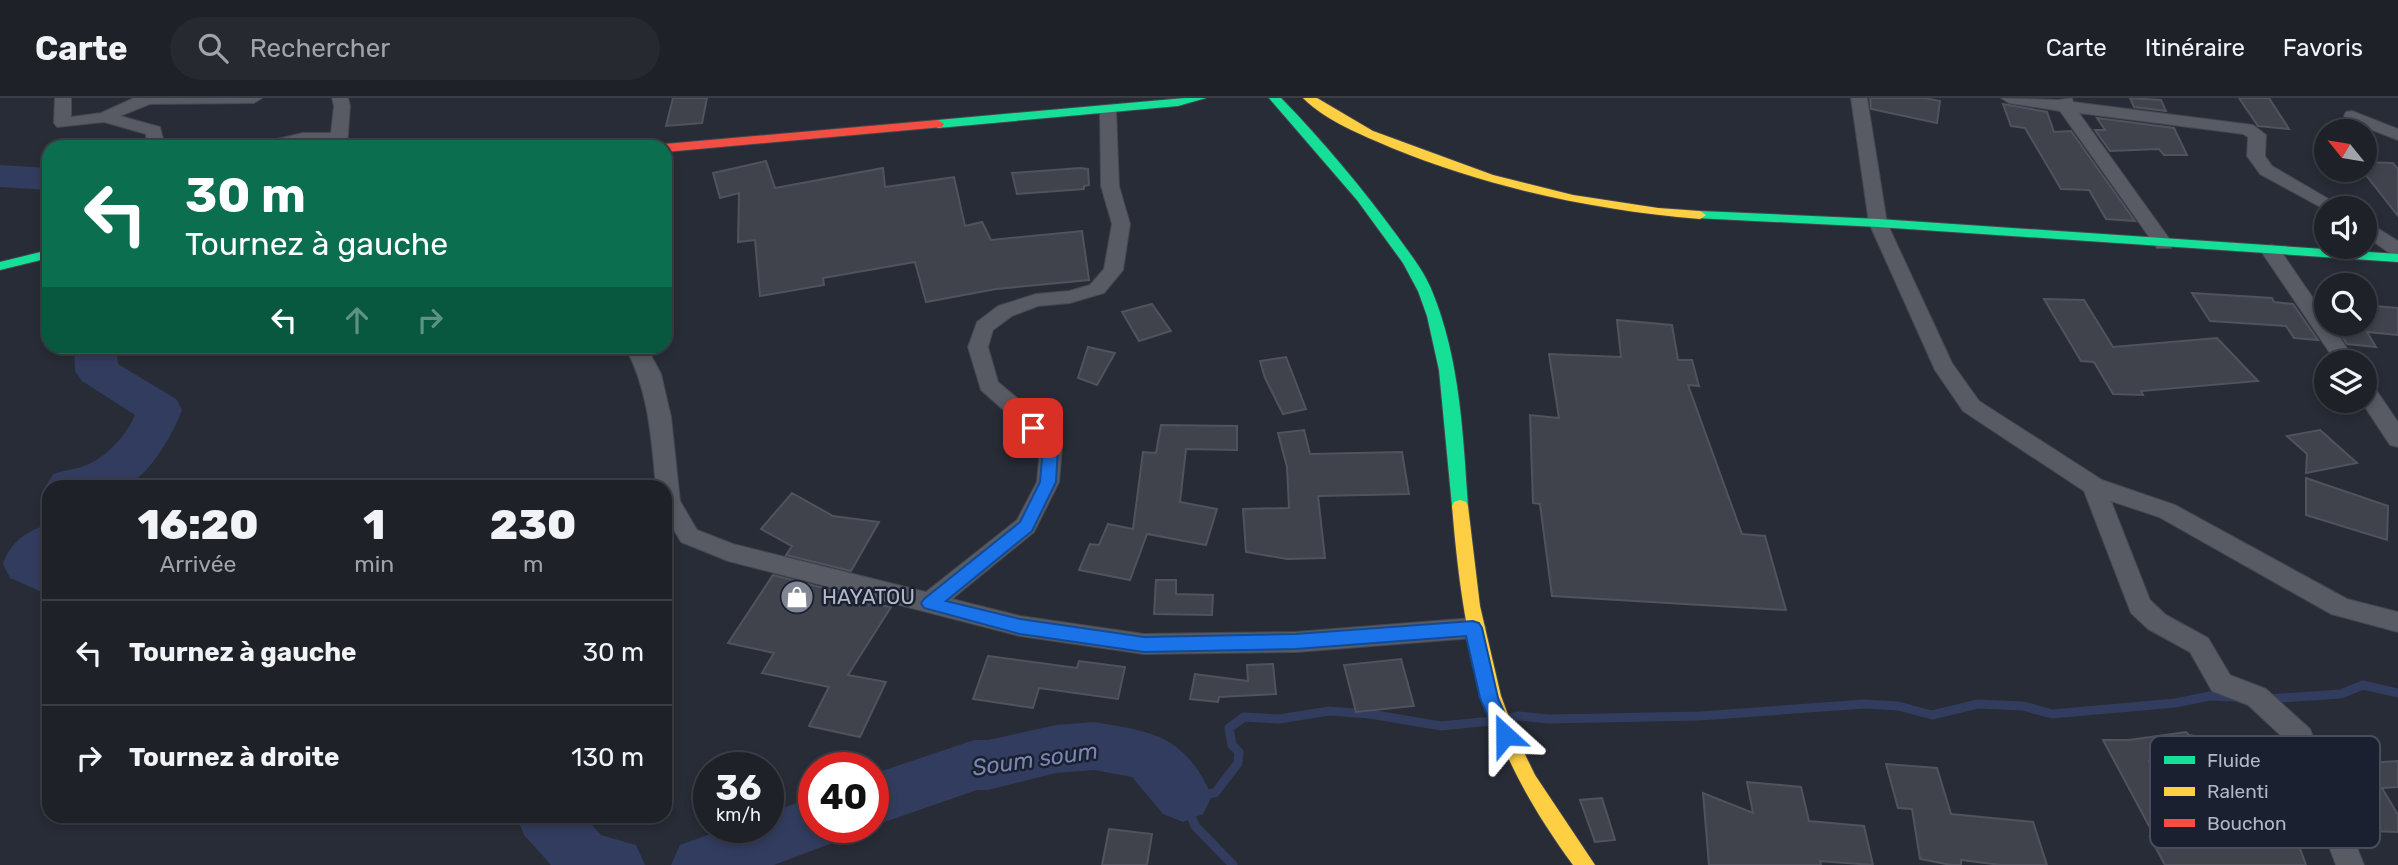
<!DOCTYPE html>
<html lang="fr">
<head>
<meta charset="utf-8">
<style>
  body { margin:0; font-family:Rubik,sans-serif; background:#262930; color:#f1f3f6; height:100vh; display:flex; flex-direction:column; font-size:26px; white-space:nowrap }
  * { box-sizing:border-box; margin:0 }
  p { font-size:23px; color:#a1a3a8 }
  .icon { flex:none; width:38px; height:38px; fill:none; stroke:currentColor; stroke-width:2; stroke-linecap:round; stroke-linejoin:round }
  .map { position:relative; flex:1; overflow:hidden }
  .details { position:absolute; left:42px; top:382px; width:630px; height:343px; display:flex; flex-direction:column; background:#1e2128; border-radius:21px; box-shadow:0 4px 10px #0003,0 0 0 2px #3c3e45 }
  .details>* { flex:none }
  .hud { position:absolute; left:42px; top:42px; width:630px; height:214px; border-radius:21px; box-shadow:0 4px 10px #0003,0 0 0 2px #3c3e45; background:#0b6e4f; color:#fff; overflow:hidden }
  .needle { width:46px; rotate:300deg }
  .controls { position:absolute; left:2314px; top:21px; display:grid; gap:14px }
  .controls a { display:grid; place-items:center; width:63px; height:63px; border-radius:50%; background:#1e2128; box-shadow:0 4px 10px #0003,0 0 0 2px #3c3e45; font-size:35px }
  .speed { position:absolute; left:693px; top:654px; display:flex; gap:14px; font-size:35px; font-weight:700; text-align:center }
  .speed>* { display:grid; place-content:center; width:91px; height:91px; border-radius:50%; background:#1e2128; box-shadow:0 4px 10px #0003,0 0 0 2px #3c3e45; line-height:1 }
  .speed small { font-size:18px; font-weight:400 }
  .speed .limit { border:10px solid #d22; background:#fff; color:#111 }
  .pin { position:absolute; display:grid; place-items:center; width:60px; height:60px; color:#fff; margin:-30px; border-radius:14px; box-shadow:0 4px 10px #0006 }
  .me { position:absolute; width:77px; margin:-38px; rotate:336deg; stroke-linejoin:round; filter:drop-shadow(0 0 5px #0008) }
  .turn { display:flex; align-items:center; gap:24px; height:147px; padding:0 28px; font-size:32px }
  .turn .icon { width:91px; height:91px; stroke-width:2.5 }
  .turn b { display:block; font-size:49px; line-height:60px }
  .lanes { display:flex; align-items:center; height:66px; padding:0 28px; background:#0003; justify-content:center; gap:35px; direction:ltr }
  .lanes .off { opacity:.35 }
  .eta { display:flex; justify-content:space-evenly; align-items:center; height:119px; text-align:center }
  .eta b { font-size:42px; font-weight:800; line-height:49px }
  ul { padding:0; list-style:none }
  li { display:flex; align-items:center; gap:21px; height:105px; padding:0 28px; border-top:2px solid #3c3e45 }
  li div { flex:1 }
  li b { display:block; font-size:26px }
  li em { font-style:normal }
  header { display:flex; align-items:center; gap:42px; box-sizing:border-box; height:98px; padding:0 35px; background:#1e2128; border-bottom:2px solid #3c3e45 }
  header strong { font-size:33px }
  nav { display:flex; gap:38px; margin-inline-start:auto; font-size:24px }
  .search { width:490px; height:63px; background:#262930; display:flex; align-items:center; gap:18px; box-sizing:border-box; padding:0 24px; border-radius:38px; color:#a1a3a8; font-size:26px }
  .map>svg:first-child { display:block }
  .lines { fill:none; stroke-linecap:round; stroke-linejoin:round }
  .stream { stroke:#323c5e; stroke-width:9 }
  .river { fill:#323c5e; fill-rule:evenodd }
  .building { fill:#40424c; stroke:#50535e; stroke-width:2; fill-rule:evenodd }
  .street-casing { stroke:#44474f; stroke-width:2 }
  .fast-casing { stroke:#44474f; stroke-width:2 }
  .slow-casing { stroke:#44474f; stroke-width:2 }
  .jam-casing { stroke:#44474f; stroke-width:2 }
  .street { fill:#585a64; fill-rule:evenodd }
  .fast { fill:#16e098; fill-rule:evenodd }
  .slow { fill:#ffcf43; fill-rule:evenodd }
  .jam { fill:#f24e42; fill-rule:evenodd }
  .route { fill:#1a73e8; stroke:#114b97; stroke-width:2 }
  .labels { text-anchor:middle; stroke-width:5; stroke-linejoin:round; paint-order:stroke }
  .poi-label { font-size:21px; fill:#b1b6c8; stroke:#1b2031; text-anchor:start }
  .water-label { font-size:23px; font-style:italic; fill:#7886b1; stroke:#1b2031 }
  .key { fill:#1b2031; stroke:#484d5e; stroke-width:2 }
  .key-label { font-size:19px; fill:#b1b6c8 }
</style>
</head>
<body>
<header>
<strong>Carte</strong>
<div class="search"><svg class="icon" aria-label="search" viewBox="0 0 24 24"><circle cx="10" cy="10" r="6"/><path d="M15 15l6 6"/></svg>Rechercher</div>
<nav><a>Carte</a><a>Itinéraire</a><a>Favoris</a></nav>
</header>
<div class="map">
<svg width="2398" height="767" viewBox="0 0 2398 767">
  <rect width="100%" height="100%" fill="#282c36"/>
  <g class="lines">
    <path class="stream" d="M2267 601 2341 596 2363 587 2398 595
      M1505 621 1519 618 1549 621 1700 618 1864 606 1898 608 1932 617 1978 606 2023 608 2052 616 2175 605 2210 598 2234 599
      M1233 767 1195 728 1183 698 1215 695 1238 665 1239 654 1232 647 1229 630 1244 619 1279 621 1329 613 1370 616 1441 628 1492 623"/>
    <path class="river" d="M0 67 49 70V92L0 89Z
      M74 248H116L118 266 176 301 182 312C174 334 150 377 127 387 115 393 65 388 49 388V393L46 388 53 376C65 372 80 371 91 365 109 356 127 336 135 317L82 283 75 273Z
      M49 426V497L10 480 3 466C11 443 27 433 49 426Z
      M1094 624C1154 634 1184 637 1212 698L1203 716 1183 724 1163 716 1132 679 1094 672 1056 675 988 692H977L873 728V676L974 642H988L1056 627Z
      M814 699V730H841L835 744 774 767H671L680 747 727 730H768V715Z
      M516 718H584L601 737 636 747 645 767H551L524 737Z"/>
  </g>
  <path class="building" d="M673 0H707L702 25 666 28Z
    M1870 0H1925L1940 3 1937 25 1871 11Z
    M2130 0 2161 2 2166 13 2134 9Z
    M2239 0H2269L2289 31 2258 28Z
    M2003 6 2047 14 2054 34 2071 33 2135 123 2106 121 2089 92 2061 91 2025 30 2011 28Z
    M2097 20 2174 30 2187 57H2164L2159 51 2110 53 2095 32H2105Z
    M766 63 775 90 883 70 885 89 954 79 965 128 982 124 991 142 1082 133 1089 182 996 191 926 204 915 164 823 180 824 187 760 198 755 142 738 144 739 95 720 100 713 75Z
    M2364 64 2393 65 2398 71V118L2362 72H2364Z
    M1080 70 1088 71 1089 87 1084 88V91L1017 96 1012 75Z
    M2192 195 2272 200 2274 204 2293 206 2318 242 2294 240 2286 228 2210 223Z
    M2044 201 2084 202 2113 249 2217 240 2258 283 2141 293 2143 297 2113 296 2094 264 2081 263Z
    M1152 206 1171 233 1139 243 1122 214Z
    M2364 207 2398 210V237L2367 234 2376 249 2347 246 2334 226H2364Z
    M1617 222 1672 227 1678 262H1692L1699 288 1688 287 1742 436 1765 438 1786 512 1552 498 1540 406 1533 405 1530 317 1559 320 1549 256 1621 259Z
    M1088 249 1115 255 1097 287 1078 280Z
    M1286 259 1306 311 1283 316 1265 280 1260 263Z
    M1161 327 1237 328V352L1186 351 1180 404 1217 411 1206 447 1147 436 1130 482 1079 472 1090 446 1099 447 1108 426 1133 431 1143 354 1156 355Z
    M1304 332 1310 356 1402 354 1409 396 1318 398 1325 460 1287 461 1246 454 1243 411 1289 410 1287 369 1278 335Z
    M2320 332 2357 365 2306 375 2307 356 2287 338Z
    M2306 380 2388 408 2387 442 2306 417Z
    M792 395 833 418 879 424 851 473 786 457 792 448 761 431Z
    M773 477 839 494 835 500 891 509 848 577 886 584 860 639 809 628 829 589 762 575 774 555 728 545Z
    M1156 482H1176V496L1213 497 1212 517 1154 516Z
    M988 558 1077 570 1079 563 1125 569 1118 601 1039 590 1033 610 973 601Z
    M1401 561 1414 608 1356 614 1344 567Z
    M1273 566 1276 596 1219 599 1218 604 1190 601 1195 576 1248 583 1247 567Z
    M2186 634 2189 637 2286 655 2316 735 2293 731 2306 767H2165L2150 739H2155L2103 642H2129ZM2208 655 2230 725 2231 733 2181 722 2149 663Z
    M2324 657 2362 658 2366 665 2398 663V689L2382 690 2398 717V734L2370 733Z
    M1886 666 1937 670 1951 716 2033 724 2047 767H2001L1961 762V767H1951L1920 761 1912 711 1898 710Z
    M1747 684 1801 689 1809 723 1864 728 1873 767 1820 763 1821 767H1709L1703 695 1753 715Z
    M1602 700 1615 742 1595 744 1580 702Z
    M1109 731 1152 736 1147 767H1102Z"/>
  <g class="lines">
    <defs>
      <path id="street" d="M55 0H71V19L101 15 134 0H262L254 5 150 6 120 18 160 29 165 49H147L146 36 104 24 57 29 54 25Z
        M332 0H348L350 8 347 49H329L330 45 257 49 260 45 303 35H331L334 8Z
        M1851 0H1867L1887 125 1952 265 1979 303 2102 382 2175 407 2347 501 2398 514V534L2331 516 2159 419 2111 403 2150 502 2166 517 2208 540 2230 577 2266 591 2310 631 2364 767H2336L2290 646 2248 607 2212 593 2190 554 2148 531 2131 515 2084 393 1963 313 1935 272 1869 125Z
        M2001 0 2058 2 2072 0 2073 4 2253 27 2266 37 2265 58 2272 68 2344 110H2326V112L2260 76 2247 58 2248 39 2243 36 2079 15 2173 146 2171 150H2157L2060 13 2009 5Z
        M1108 7 1116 12 1119 88 1130 126 1123 172 1104 195 1070 205 1038 208 1012 218 993 232 988 249 998 284 1024 306 1062 349 1059 384 1034 434 952 501 1020 518 1144 536 1296 534 1473 520 1482 523 1486 530 1482 537 1473 540 1296 554 1144 556 1020 538 728 463 681 444 665 417V388H656C651 338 649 294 625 248H646L661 276 671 319 680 403 697 432 733 446 926 494 1017 422 1037 384 1040 351 1008 316 981 292 968 249 977 224 998 208 1036 196 1069 193 1090 187 1104 171 1112 126 1101 88 1100 12Z
        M2352 13 2398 31V42L2346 22 2344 18 2346 14Z
        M2364 122 2398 143V158L2391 156 2364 137Z
        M2271 147 2278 149 2326 219V226H2331L2356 264H2336L2261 153Z
        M2364 284 2372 286 2398 324V349L2390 347 2361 303H2364Z"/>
      <path id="fast" d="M1185 0H1206L1178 8 938 30 932 26 938 22Z
        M1269 0H1281C1324 44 1362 90 1398 139 1410 156 1424 173 1432 193 1460 261 1463 336 1468 408L1466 412H1454L1452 408 1439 272 1427 218 1418 193 1403 165 1357 102Z
        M1700 113 1878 121 2398 156V164L1878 129 1695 120V114Z
        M49 152V160L0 172V164Z"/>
      <path id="slow" d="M1303 0H1317L1373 33 1493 77 1573 97 1658 110 1700 113 1706 117 1700 121C1594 112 1490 90 1392 50 1362 37 1326 23 1303 0Z
        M1460 402 1466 404 1468 408 1480 508 1501 598 1517 640 1535 677 1595 767H1573C1485 648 1464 553 1452 408L1454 404Z"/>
      <path id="jam" d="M938 22 944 26 942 29 665 54V49H660L665 46Z"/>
    </defs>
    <use href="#street" class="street-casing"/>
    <use href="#fast" class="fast-casing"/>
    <use href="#slow" class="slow-casing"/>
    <use href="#jam" class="jam-casing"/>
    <use href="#street" class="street"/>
    <use href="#fast" class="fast"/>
    <use href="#slow" class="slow"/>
    <use href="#jam" class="jam"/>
  </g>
  <path class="route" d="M1033 325 1039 326 1058 349 1056 384 1032 433 946 503 1020 521 1144 539 1296 536 1473 523 1479 525 1482 530 1498 600 1514 637 1512 643 1505 645 1498 643 1496 637 1480 600 1466 538 1296 551 1144 554 1020 536 924 510 921 505 924 501 1020 424 1040 384 1043 350 1026 330Z"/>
  <defs>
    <symbol id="shop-disc" viewBox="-11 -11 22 22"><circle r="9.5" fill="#818695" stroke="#1b2031"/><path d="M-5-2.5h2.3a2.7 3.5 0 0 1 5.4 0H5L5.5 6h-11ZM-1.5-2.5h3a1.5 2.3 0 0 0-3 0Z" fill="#fff"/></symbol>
  </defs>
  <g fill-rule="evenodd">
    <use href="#shop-disc" x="778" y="480" width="38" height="38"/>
  </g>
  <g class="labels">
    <g class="poi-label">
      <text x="822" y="506">HAYATOU</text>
    </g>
    <g class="water-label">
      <text transform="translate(1035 661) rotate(-8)" y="8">Soum soum</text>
    </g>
  </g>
  <rect x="2150" y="638" width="230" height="112" rx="10" class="key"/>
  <rect x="2164" y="658" width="31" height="8" fill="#16e098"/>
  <rect x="2164" y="689" width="31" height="9" fill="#ffcf43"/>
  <rect x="2164" y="721" width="31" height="8" fill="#f24e42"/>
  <g class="key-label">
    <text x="2207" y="669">Fluide</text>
    <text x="2207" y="700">Ralenti</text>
    <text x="2207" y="732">Bouchon</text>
  </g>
</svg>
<div class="controls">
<a><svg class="needle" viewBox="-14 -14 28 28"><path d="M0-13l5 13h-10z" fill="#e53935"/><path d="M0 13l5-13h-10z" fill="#a1a3a8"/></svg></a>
<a><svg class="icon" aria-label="sound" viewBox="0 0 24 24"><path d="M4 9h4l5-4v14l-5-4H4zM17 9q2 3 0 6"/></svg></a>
<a><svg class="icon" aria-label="search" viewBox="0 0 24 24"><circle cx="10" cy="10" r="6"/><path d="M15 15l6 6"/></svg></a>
<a><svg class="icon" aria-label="layers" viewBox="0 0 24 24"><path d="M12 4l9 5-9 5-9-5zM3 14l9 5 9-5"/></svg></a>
</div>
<div class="speed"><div>36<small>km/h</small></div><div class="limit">40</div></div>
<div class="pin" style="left:1033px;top:330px;background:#d93025"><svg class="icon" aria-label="arrive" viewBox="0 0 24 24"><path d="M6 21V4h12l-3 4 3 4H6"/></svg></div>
<svg class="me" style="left:1505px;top:637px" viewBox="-20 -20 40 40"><path d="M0-17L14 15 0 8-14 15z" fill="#1a73e8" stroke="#fff" stroke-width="4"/></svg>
<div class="hud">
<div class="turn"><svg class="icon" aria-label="left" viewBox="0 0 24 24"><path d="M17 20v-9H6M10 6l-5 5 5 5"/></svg><div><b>30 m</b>Tournez à gauche</div></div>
<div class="lanes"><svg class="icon" aria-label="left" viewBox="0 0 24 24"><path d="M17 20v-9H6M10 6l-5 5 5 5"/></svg><svg class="icon off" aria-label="ahead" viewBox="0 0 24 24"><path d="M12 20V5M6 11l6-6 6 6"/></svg><svg class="icon off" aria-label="right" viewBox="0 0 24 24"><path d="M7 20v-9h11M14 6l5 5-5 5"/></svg></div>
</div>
<section class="details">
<div class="eta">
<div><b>16:20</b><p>Arrivée</p></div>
<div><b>1</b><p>min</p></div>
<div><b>230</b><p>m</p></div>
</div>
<ul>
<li><svg class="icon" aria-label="left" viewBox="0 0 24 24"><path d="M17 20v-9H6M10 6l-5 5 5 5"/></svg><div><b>Tournez à gauche</b></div><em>30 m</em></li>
<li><svg class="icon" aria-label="right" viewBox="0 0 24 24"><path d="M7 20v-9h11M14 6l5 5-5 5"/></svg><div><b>Tournez à droite</b></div><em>130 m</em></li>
</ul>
</section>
</div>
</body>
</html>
